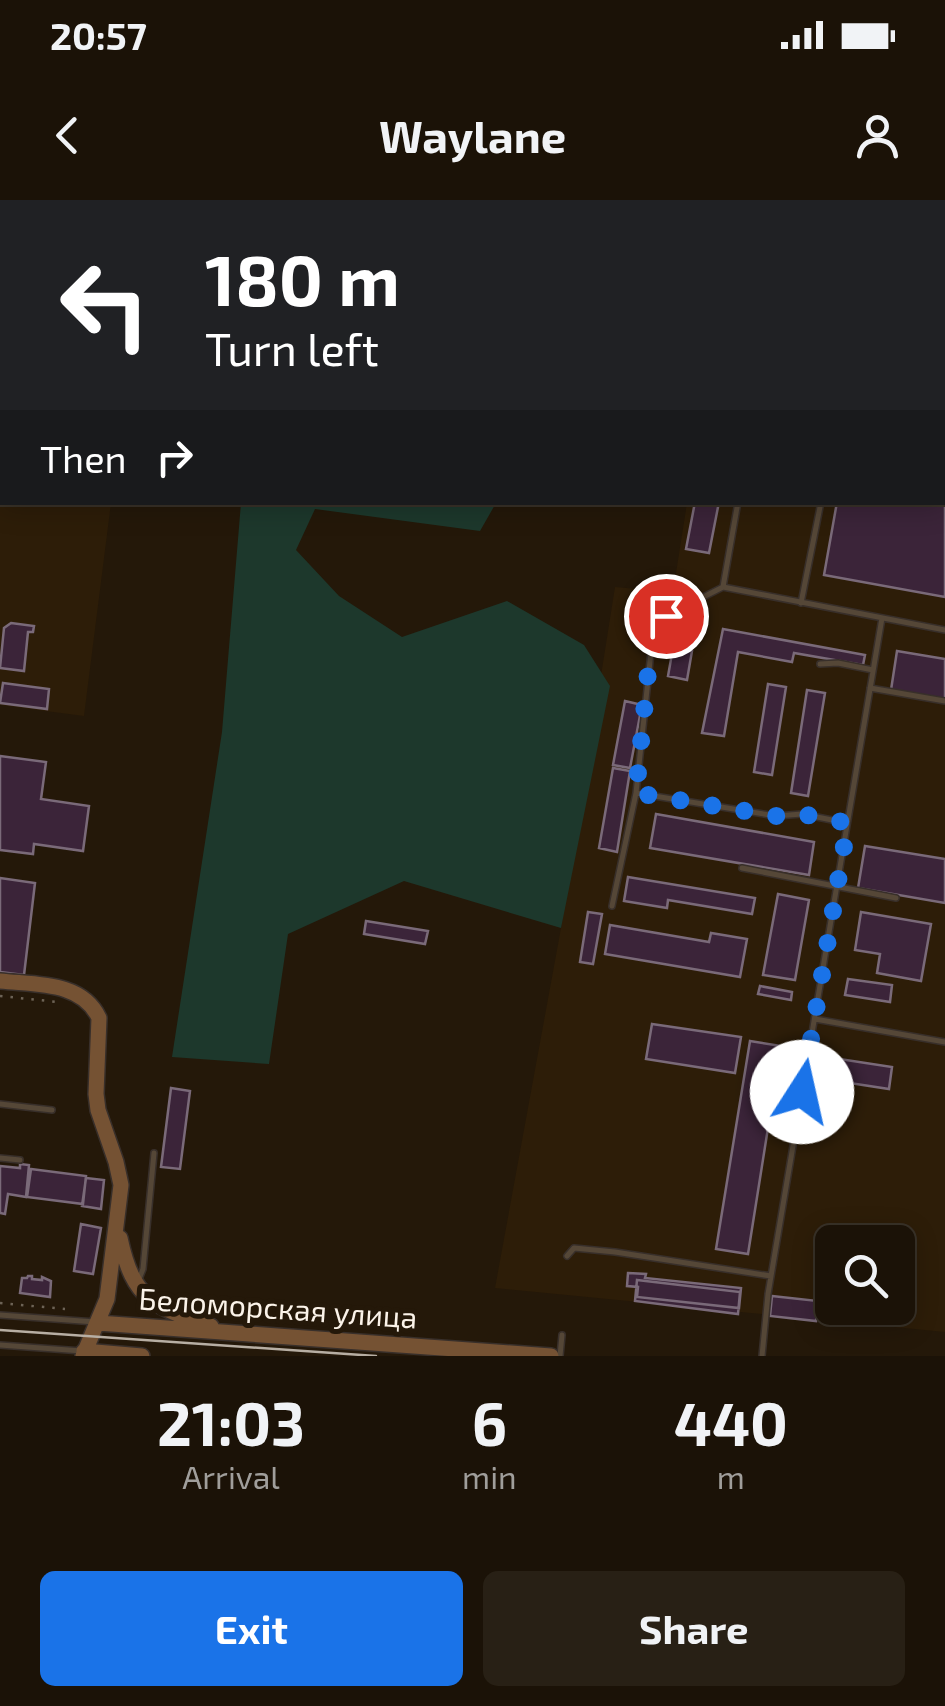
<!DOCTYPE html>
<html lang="en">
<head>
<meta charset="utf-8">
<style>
  body { margin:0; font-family:"Exo 2",sans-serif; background:#282015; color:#f1f3f6; height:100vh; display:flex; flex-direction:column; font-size:38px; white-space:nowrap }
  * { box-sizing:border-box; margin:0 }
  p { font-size:32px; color:#a09e9b }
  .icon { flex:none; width:55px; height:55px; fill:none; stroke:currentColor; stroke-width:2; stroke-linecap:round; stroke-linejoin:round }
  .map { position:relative; height:1156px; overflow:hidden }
  .details { display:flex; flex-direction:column; background:#1b1207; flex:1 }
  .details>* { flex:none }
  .hud { position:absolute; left:0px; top:0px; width:945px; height:305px; box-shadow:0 5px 25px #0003,0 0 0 2px #393228; background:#202124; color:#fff; overflow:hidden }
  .buttons { position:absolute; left:815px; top:1025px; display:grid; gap:20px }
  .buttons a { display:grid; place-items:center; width:100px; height:100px; border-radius:15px; background:#1b1207; box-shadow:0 5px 25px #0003,0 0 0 2px #393228; font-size:50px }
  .pin { position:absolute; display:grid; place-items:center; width:85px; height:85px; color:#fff; margin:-42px; border:5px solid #fff; border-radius:50%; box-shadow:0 2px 10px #0007 }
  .me { position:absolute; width:110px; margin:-55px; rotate:10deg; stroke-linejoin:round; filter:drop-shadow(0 0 8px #0008) }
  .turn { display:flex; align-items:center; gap:35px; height:210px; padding:0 40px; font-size:45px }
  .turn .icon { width:130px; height:130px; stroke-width:2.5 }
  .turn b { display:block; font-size:70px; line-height:85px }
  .then { display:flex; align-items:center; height:95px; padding:0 40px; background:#0003; gap:20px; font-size:38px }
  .eta { display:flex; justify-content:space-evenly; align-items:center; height:170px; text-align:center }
  .eta b { font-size:60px; font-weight:700; line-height:70px }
  .action { display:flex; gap:20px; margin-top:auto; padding:20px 40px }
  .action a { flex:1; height:115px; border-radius:15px; background:#1a73e8; color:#fff; font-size:40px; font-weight:700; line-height:115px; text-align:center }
  .action a+a { background:#282015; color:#f1f3f6 }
  .status { display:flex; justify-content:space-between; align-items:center; height:70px; padding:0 50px; background:#1b1207; direction:ltr }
  .status svg { height:28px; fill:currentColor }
  header { display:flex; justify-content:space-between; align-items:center; height:130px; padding:0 40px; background:#1b1207; font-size:45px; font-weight:700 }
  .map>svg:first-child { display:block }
  .built { fill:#2d1d08; fill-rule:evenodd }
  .green { fill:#1d382c }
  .building { fill:#3b2439; stroke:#7a6a79; stroke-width:2.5 }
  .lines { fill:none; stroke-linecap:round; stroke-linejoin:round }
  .lane-casing { stroke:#382f2a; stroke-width:8 }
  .secondary-casing { stroke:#382f2a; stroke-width:18 }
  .path { stroke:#6d6356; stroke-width:2.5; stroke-dasharray:2.5 8; stroke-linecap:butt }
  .lane { stroke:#554737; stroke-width:5 }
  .secondary { stroke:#755233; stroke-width:15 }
  .tram { stroke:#b7aea3; stroke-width:2.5 }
  .route { stroke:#1a73e8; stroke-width:18; stroke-dasharray:0 32.4 }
  .labels { text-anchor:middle; stroke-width:10; stroke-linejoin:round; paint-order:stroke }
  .street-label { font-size:30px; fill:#fbf3e9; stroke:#241809 }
</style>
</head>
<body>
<div class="status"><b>20:57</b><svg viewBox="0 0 49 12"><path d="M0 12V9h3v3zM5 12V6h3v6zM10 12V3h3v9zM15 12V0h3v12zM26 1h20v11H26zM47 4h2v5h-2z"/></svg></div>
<header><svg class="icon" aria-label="back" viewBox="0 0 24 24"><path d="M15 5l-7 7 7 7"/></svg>Waylane<svg class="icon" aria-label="person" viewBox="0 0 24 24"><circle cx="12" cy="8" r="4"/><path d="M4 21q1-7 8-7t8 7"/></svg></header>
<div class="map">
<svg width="945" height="1156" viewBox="0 0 945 1156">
  <rect width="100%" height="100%" fill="#241809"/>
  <path class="built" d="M943 43 945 44V1132L495 1088 561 728 615 387 673 392 687 303 942 302ZM832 1042H898V1108H832Z
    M2 144V302L111 303 84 516 0 505V161Z"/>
  <path class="green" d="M293 0H755L746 2H292Z
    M241 303H496L480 331 315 309 296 350 339 396 402 437 507 401 584 445 610 486 561 728 404 681 288 734 269 864 172 857 222 532Z"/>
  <path class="building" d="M942 301 945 302V397L824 375 837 302Z
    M695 302H719L709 353 686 349Z
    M11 423 34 426 33 432H28L24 471 0 468 4 428Z
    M723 429 865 455 863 465 794 453 792 462 738 452 724 536 702 533Z
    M673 448 692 451 687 480 668 476Z
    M897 451 945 459V499L891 490Z
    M3 483 49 489 47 509 0 503Z
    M768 484 786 487 772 575 754 572Z
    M807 490 825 493 808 596 791 593Z
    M625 501 642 505 630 568 613 565Z
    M0 556 46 562 41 599 89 606 83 651 34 644 33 654 0 650Z
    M613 568 630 571 617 652 599 648Z
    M656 614 814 642 809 675 650 648Z
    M865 646 945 659V703L858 688Z
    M628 677 755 698 752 714 668 700 667 708 624 701Z
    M0 678 35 683 24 775 0 772Z
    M778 694 809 700 795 780 763 775Z
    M588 712 602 714 593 764 580 762Z
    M861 712 931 724 921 781 877 773 880 754 855 750Z
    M366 721 428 731 425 744 364 734Z
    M610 725 709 742 711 733 747 739 740 777 605 754Z
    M848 779 892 785 890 802 845 795Z
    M760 786 792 792 791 800 758 794Z
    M652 824 741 837 735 873 646 859Z
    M750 841 781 846 748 1054 716 1049Z
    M833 858 892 867 889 889 830 880Z
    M171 888 190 891 180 969 161 967Z
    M20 964 29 965 26 997 8 994 5 1014 0 1013V966L20 968Z
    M31 969 86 976 83 1004 27 997Z
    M86 978 104 980 101 1009 82 1006Z
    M81 1024 101 1028 93 1074 74 1071Z
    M628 1073 646 1074 645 1078 741 1088 739 1108 637 1097 638 1087 627 1086Z
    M28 1076H32V1079L42 1080V1077L51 1081 50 1097 20 1093 22 1078H27Z
    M637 1080 740 1092 738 1114 635 1101Z
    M772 1096 818 1101 816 1121 770 1116Z"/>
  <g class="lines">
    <defs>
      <path id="lane" d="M0 65 2 66
        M942 78H945
        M0 109H1
        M0 140 2 141
        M723 387 945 430
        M801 403 821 302
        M820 464 838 463 873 470
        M870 488 945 501
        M636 593 776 616 802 614 847 623
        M742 668 896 698
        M612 706 636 593 651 452 657 427 666 416 723 387 738 302
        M815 819 945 842
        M0 904 52 910
        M0 958 20 960
        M567 1056 574 1048 615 1052 771 1076
        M139 1079 143 1069 154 953
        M0 1115 95 1122
        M0 1145 82 1151
        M560 1156 562 1135
        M762 1156 768 1094 882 418"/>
      <path id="secondary" d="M0 781C35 785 82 781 99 818L96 894 98 910 116 962 121 985 107 1099 83 1156
        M120 1038C133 1100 154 1107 211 1126
        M98 1123 551 1156
        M84 1151 142 1156"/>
    </defs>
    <use href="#lane" class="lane-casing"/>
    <use href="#secondary" class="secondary-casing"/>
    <path class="path" d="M767 0 780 2
      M486 2 531 0
      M725 2V0
      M942 32 945 33
      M0 796 58 802
      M0 1103 65 1109"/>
    <use href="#lane" class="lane"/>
    <use href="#secondary" class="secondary"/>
    <path class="tram" d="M0 1130 376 1156"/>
  </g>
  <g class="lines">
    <path class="route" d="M666 416 657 427 650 452 636 593 776 616 802 614 848 623 802 892"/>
  </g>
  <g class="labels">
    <g class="street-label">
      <text transform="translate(278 1109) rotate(4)" y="10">Беломорская улица</text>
    </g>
  </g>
</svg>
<div class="buttons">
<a><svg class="icon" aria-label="search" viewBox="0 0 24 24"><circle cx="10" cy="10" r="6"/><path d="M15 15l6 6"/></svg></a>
</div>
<div class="pin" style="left:666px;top:416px;background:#d93025"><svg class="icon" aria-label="arrive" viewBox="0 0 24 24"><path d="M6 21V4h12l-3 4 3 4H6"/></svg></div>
<svg class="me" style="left:802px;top:892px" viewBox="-20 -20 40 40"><circle r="19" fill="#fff"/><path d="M0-13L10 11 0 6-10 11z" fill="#1a73e8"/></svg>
<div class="hud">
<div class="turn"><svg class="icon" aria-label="left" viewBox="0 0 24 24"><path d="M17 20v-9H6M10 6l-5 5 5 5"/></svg><div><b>180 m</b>Turn left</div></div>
<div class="then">Then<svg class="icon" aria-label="right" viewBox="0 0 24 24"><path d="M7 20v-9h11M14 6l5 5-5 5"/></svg></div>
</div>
</div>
<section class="details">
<div class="eta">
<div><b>21:03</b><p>Arrival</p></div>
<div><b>6</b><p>min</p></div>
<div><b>440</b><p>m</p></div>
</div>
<div class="action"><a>Exit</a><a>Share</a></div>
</section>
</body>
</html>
